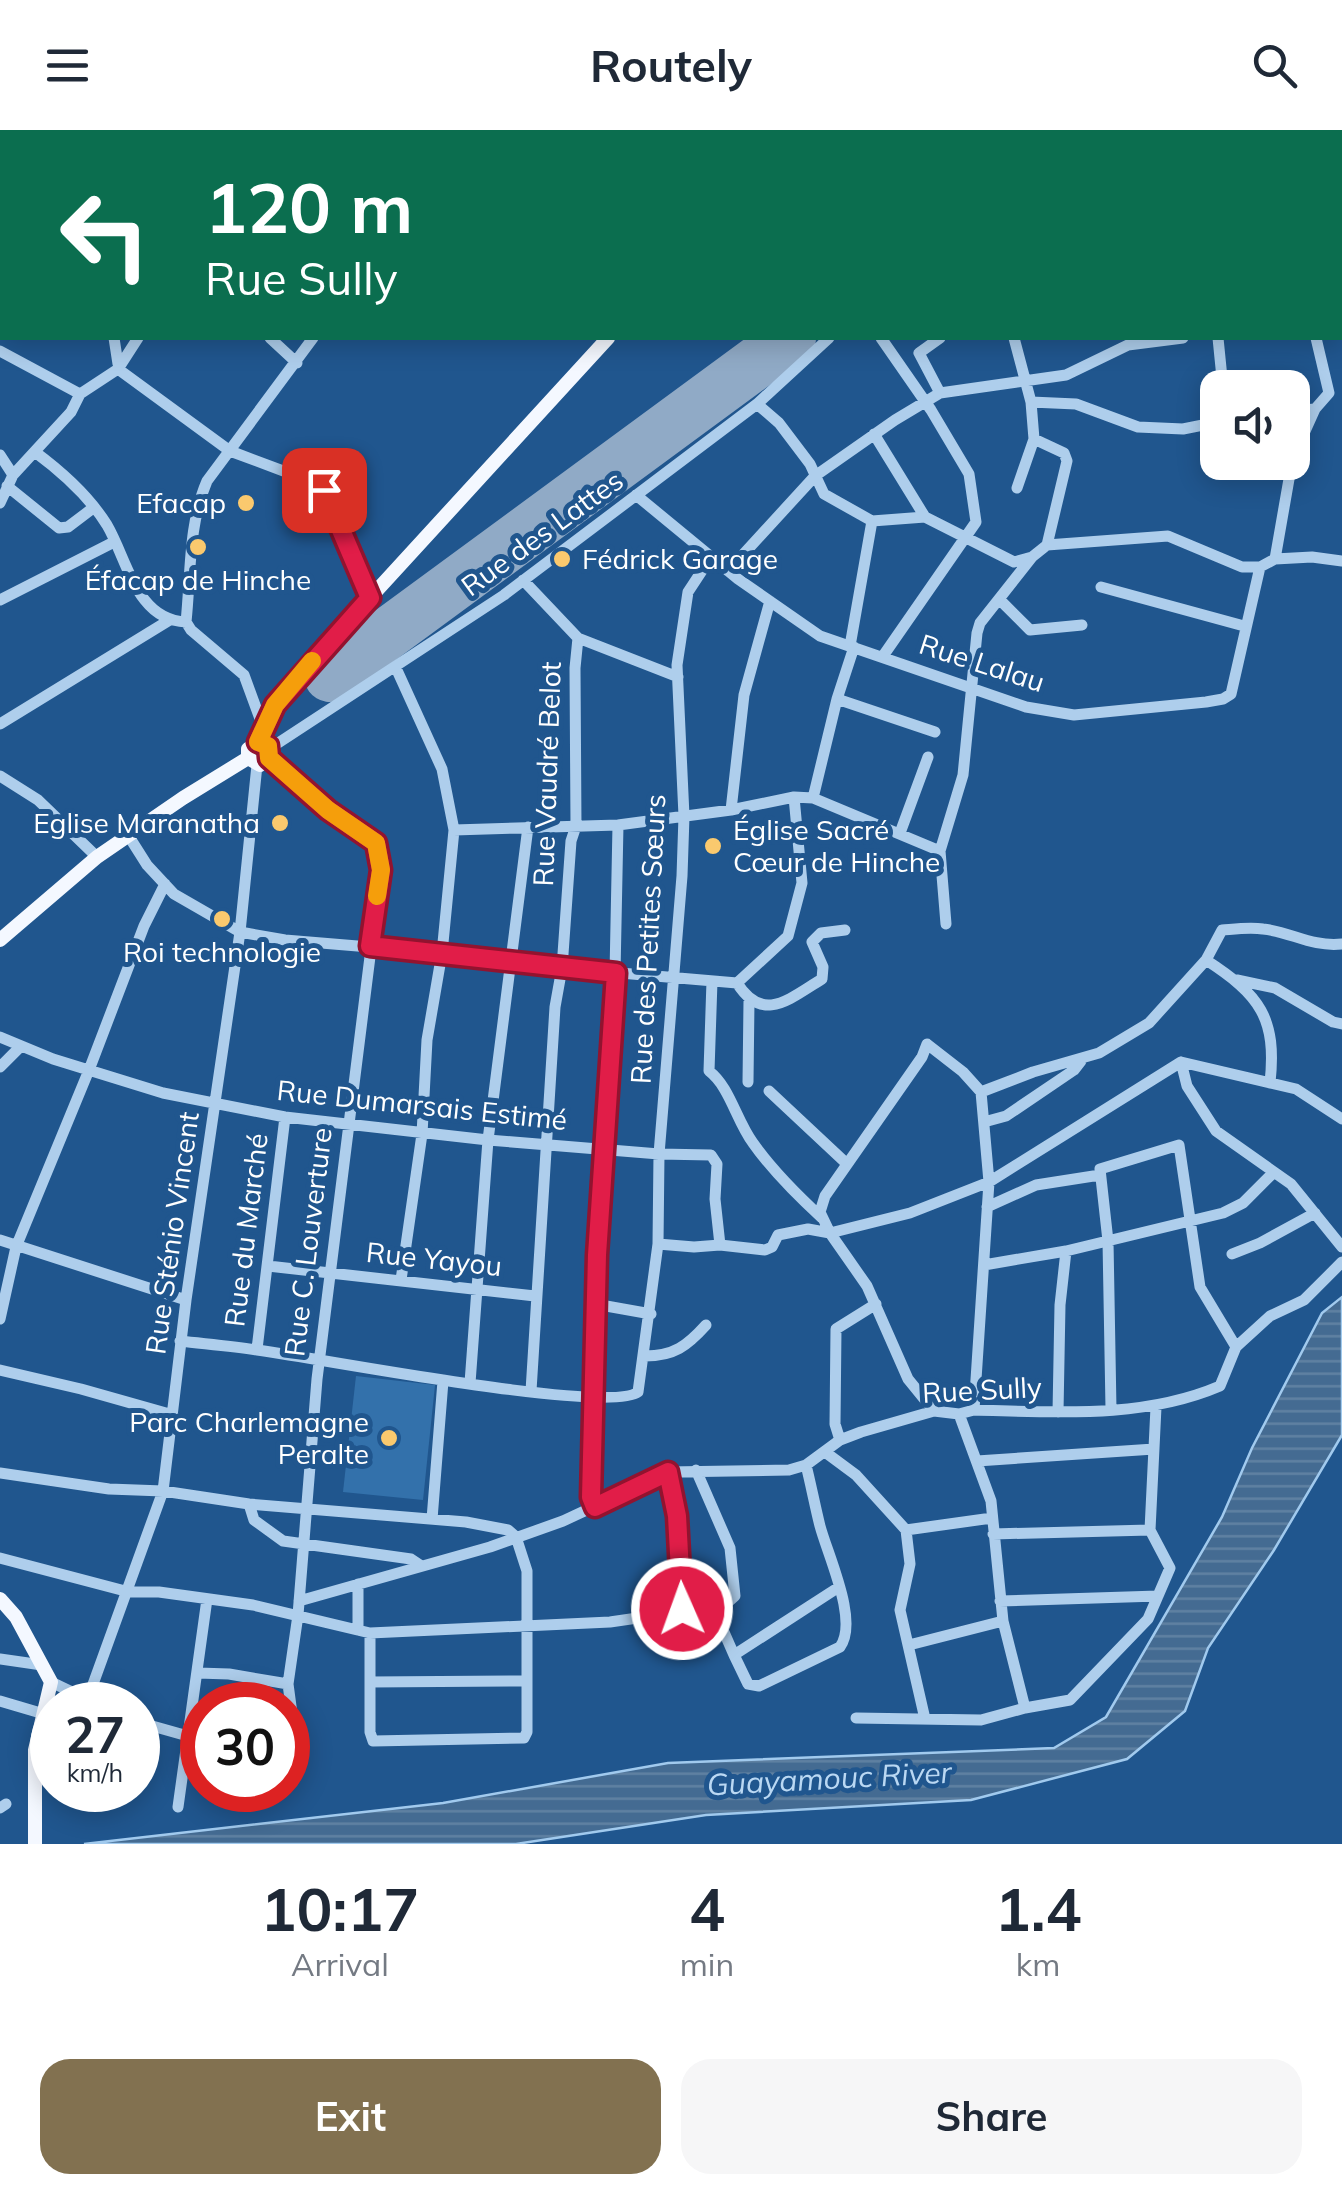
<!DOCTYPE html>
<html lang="en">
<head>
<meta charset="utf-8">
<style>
  body { margin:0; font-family:Mulish,sans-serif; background:#f6f6f7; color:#1f2937; height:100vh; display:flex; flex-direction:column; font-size:38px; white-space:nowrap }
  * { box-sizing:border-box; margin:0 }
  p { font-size:32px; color:#747a83 }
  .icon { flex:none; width:55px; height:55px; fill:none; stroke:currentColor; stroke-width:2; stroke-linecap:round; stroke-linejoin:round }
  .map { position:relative; height:1714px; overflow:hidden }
  .sheet { display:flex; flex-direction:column; background:#fff; flex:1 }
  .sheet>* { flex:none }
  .top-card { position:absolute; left:0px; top:0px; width:1342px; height:210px; box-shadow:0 5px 25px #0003; background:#0b6e4f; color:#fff; overflow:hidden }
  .tools { position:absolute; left:1200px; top:240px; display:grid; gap:20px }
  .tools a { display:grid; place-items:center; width:110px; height:110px; border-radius:20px; background:#fff; box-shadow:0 5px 25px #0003; font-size:50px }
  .speed { position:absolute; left:30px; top:1552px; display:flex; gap:20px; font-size:50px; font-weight:700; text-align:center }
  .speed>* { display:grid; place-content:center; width:130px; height:130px; border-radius:50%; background:#fff; box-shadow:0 5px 25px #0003; line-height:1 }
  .speed small { font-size:25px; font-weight:400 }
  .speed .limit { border:15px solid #d22; background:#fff; color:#111 }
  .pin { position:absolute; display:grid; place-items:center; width:85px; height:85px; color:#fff; margin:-42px; border-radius:20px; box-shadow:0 5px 15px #0006 }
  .me { position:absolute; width:110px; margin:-55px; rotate:358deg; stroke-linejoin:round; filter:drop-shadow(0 0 8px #0008) }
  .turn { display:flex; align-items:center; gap:35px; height:210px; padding:0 40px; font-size:45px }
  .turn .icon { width:130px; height:130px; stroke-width:2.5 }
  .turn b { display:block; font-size:70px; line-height:85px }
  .eta { display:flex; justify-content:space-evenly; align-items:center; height:170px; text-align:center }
  .eta b { font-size:60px; font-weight:700; line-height:70px }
  .action { display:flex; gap:20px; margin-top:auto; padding:20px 40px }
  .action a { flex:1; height:115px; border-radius:30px; background:#827150; color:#fff; font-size:40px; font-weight:700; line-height:115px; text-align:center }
  .action a+a { background:#f6f6f7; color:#1f2937 }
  header { display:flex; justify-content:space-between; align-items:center; height:130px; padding:0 40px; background:#fff; font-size:45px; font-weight:700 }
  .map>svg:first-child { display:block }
  .pitch { fill:#3371ab }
  .water { fill:url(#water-rules); stroke:#a1caee; stroke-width:2.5 }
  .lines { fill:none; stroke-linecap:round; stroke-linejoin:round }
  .runway { stroke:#90aac6; stroke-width:52 }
  .minor { stroke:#aeceec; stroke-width:11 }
  .major { stroke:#f4f8ff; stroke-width:14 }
  .route-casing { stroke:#92132f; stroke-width:25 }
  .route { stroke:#e11d48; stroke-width:18 }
  .slow { stroke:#f59e0b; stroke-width:18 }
  .poi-dot { fill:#fac96e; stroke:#20568e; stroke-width:4 }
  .labels { text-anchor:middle; stroke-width:10; stroke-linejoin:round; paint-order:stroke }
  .poi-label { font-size:28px; fill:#fff; stroke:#20568e; text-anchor:end }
  .street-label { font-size:28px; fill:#fff; stroke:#20568e }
  .water-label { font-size:30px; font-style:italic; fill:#bad8f3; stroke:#20568e }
</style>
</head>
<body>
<header><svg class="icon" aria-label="menu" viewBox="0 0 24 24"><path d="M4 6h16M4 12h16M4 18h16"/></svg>Routely<svg class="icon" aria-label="search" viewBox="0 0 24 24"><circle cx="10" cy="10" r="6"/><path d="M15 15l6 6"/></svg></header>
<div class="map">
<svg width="1342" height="1714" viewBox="0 0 1342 1714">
  <defs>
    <pattern id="water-rules" width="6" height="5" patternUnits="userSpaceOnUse" patternTransform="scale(2.5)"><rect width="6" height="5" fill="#446b92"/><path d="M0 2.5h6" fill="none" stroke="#6081a2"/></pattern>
  </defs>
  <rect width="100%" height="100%" fill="#20568e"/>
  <path class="pitch" d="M356 1246 435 1255 423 1370 343 1362Z"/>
  <path class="water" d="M1342 1167V1305L1274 1420 1208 1518 1185 1581 1127 1629 971 1670 706 1685 516 1714H84L443 1673 668 1633 1054 1618 1106 1587 1222 1387 1252 1318 1322 1183Z"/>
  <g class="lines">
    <path class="runway" d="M1069 2 1072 0
      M330 546 790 208"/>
    <path class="minor" d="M249 0 250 2
      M465 0 468 2
      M915 0 916 2
      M1129 0 1130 2
      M1184 2 1191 0
      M1340 177 1342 176
      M114 208 118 234
      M270 208 297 233
      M881 208 931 280 969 344 976 392 883 526
      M940 208 919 223 940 263
      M1014 208 1031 272 1076 274 1138 297 1183 299 1218 292
      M1218 208 1223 258
      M0 221 80 264
      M118 239 230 321 318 354 328 366 370 468
      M757 274 779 293 810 334 824 364 872 391 925 387 1014 432 1032 427 1047 415 1168 406 1242 437H1260
      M1292 281 1315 279
      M874 304 925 387
      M1034 309 1064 323 1067 331 1047 415
      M35 322C62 342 89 366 107 395 128 431 136 490 186 492
      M0 325 13 345
      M1292 330 1315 279 1329 263 1316 208
      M7 356 59 398 68 397 93 378
      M1017 358 1034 309 1031 272
      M636 365 738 449 820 506 1026 577 1074 585 1206 572 1223 569 1231 564 1260 437
      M0 373 13 345 71 282 80 264 118 239 138 208
      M1275 429 1312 427 1342 431
      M1260 437 1275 429 1292 332
      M728 441 815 346 895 290 940 263 1066 245 1128 215 1183 208
      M523 450 578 508 678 547
      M1101 457 1244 496
      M999 469 1030 500 1082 495
      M0 470 114 412
      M850 516 872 391
      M396 538 442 639 454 700 442 823 427 910 422 1004 401 1150
      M837 569 935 602
      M0 594 168 491
      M263 597 244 545 191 500 186 492C191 445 188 395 207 351L313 208
      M269 619 504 465 757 274 829 208
      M269 628 328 680 376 713 381 739 317 1249 298 1485 288 1554 297 1621 288 1654
      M0 646 38 670 97 727
      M813 668 837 569 854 517
      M731 680 744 565 770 471
      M454 700 618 695 731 680 794 667 813 668 940 721
      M900 703 928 627
      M128 705 147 735 174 764 240 802 285 810 442 823 562 838 737 853 788 806 802 753 794 667
      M946 794 940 721 963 645 977 503 980 493 1032 427
      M1206 830C1260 865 1277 888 1270 953
      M1237 850 1275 858 1333 892 1342 894
      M712 851 709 941C730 957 736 990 753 1013 772 1040 797 1065 822 1088
      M737 853C763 894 789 869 822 849L823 837 812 812 821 803 845 800
      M0 907 53 929 163 963 285 987 488 1010 659 1024 711 1025 717 1034 715 1069 720 1115 765 1120 772 1117 778 1105 808 1099 830 1103 910 1083 989 1052 1181 932 1296 959 1342 989
      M1181 932 1187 956 1216 1001 1291 1054 1342 1117
      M0 937 20 917
      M748 952 749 871
      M769 961 847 1034
      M984 992 1006 986 1074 940 1081 931
      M987 1077 1036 1055 1100 1045
      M0 1110 186 1170
      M658 1114 694 1117 720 1115
      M1232 1124 1260 1113 1315 1083
      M984 1135 1066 1121 1223 1083 1243 1073 1273 1043
      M268 1136 535 1166
      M595 1174 651 1184
      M0 1189 16 1117 89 940 144 796 165 754
      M180 1211C206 1214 232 1216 257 1220 312 1227 608 1285 638 1262L658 1114 659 1024 682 746 684 686 677 535 688 462 711 427
      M257 1219 285 987
      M645 1226C674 1226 687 1216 706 1195
      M0 1240 81 1259 173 1285
      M470 1253 488 1010 528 697
      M531 1261 555 877 562 838 571 711 576 696 575 538 578 508
      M1111 1279 1108 1111 1100 1039 1179 1015 1200 1157 1236 1217
      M974 1280 989 1052 981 962
      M934 1281 908 1249 867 1156 830 1103 820 1082 825 1066 922 927 927 914 963 942 981 962 1033 942 1099 923 1149 893 1206 830 1222 800C1235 799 1250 797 1263 799 1292 802 1310 817 1342 814
      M1058 1282 1060 1175 1066 1121
      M959 1284 991 1371 1003 1491 1025 1578
      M840 1310 835 1294 836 1199 876 1174
      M825 1322 856 1345 906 1400 910 1434 900 1480 925 1589
      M977 1331 1154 1319
      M806 1335C811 1355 815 1376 820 1396 828 1426 859 1491 840 1517L759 1556 748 1554 734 1525 839 1457
      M668 1342 677 1385 682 1479
      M0 1343 109 1359 163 1361 249 1374 466 1392 508 1400 516 1407 527 1441V1602L524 1608 373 1611 370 1602V1503
      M249 1374 254 1390 283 1411 411 1429 420 1435
      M595 1377 591 1367 597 1125 615 843 618 695
      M432 1389 443 1251
      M906 1400 992 1388
      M993 1404 1150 1400
      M0 1428 129 1462H159L253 1475 370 1503 610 1492 713 1477 725 1475 735 1466 730 1418 696 1340
      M358 1454V1500
      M299 1471 490 1417 563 1391 668 1342 789 1340 806 1335 840 1310 861 1302 934 1281 959 1284 974 1280C1057 1282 1143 1289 1220 1256L1236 1217 1270 1186 1304 1170 1342 1132
      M1000 1471 1158 1466
      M713 1477 734 1525
      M909 1515 1003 1491
      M0 1529 42 1535
      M198 1543 229 1544 288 1554
      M51 1552 99 1575
      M370 1552 526 1551
      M88 1568 163 1361 186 1170 240 802 257 635
      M0 1571 44 1584
      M856 1588 981 1590 1025 1578 1070 1570 1148 1489 1170 1438 1150 1400 1156 1277
      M138 1592 202 1610
      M178 1677 207 1469
      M0 1678 6 1674"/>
    <path class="major" d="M1019 2 1022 0
      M248 628V619L258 612 275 575 303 541 608 208
      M248 628 260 635 269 628 268 616 258 612
      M0 810 97 727 183 668 248 628
      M0 1469 16 1487 51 1552 35 1620V1714"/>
  </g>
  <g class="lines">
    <defs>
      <path id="route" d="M324 360 370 468 275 575 258 612 268 616 269 628 328 680 376 713 381 740 370 816 616 843 597 1125 591 1367 595 1377 668 1342 677 1386 682 1479"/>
    </defs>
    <use href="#route" class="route-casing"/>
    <use href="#route" class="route"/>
    <path class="slow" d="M312 531 275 575 258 612 268 616 269 628 328 680 376 713 381 740 377 766"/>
  </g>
  <g class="poi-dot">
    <circle cx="246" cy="373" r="10"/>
    <circle cx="198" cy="417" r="10"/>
    <circle cx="562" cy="429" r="10"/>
    <circle cx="280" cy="693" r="10"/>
    <circle cx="713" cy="716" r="10"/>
    <circle cx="222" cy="789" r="10"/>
    <circle cx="389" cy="1308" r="10"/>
  </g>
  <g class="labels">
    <g class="poi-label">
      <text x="226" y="383">Efacap</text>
      <text x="582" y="439" text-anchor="start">Fédrick Garage</text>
      <text x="198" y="460" text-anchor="middle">Éfacap de Hinche</text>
      <text x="260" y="703">Eglise Maranatha</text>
      <text x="733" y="710" text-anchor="start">Église Sacré<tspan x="733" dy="32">Cœur de Hinche</tspan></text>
      <text x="222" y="832" text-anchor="middle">Roi technologie</text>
      <text x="369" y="1302">Parc Charlemagne<tspan x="369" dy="32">Peralte</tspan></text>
    </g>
    <g class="street-label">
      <text transform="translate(542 403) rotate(-36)" y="10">Rue des Lattes</text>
      <text transform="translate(982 533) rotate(18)" y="10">Rue Lalau</text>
      <text transform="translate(547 644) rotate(-88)" y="10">Rue Vaudré Belot</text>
      <text transform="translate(648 809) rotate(-87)" y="10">Rue des Petites Sœurs</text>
      <text transform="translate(422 975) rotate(6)" y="10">Rue Dumarsais Estimé</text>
      <text transform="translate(246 1100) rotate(-83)" y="10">Rue du Marché</text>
      <text transform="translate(172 1103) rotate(-82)" y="10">Rue Sténio Vincent</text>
      <text transform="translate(308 1112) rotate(-83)" y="10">Rue C. Louverture</text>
      <text transform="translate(434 1129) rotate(6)" y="10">Rue Yayou</text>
      <text transform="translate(982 1260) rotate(-3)" y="10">Rue Sully</text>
    </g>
    <g class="water-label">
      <text transform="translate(829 1649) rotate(-3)" y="10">Guayamouc River</text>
    </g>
  </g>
</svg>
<div class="tools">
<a><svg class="icon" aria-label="sound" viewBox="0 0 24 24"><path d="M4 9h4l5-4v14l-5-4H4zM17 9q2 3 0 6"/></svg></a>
</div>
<div class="speed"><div>27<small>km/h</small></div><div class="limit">30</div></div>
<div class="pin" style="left:324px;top:360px;background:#d93025"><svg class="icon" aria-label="arrive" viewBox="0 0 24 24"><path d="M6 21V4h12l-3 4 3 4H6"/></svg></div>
<svg class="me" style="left:682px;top:1479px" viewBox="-20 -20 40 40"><circle r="17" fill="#e11d48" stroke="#fff" stroke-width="3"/><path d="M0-11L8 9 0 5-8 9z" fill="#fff"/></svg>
<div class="top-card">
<div class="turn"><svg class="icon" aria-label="left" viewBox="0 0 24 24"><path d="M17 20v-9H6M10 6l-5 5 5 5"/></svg><div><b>120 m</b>Rue Sully</div></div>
</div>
</div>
<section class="sheet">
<div class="eta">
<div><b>10:17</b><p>Arrival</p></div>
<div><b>4</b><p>min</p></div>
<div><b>1.4</b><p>km</p></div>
</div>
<div class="action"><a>Exit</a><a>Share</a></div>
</section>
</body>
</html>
